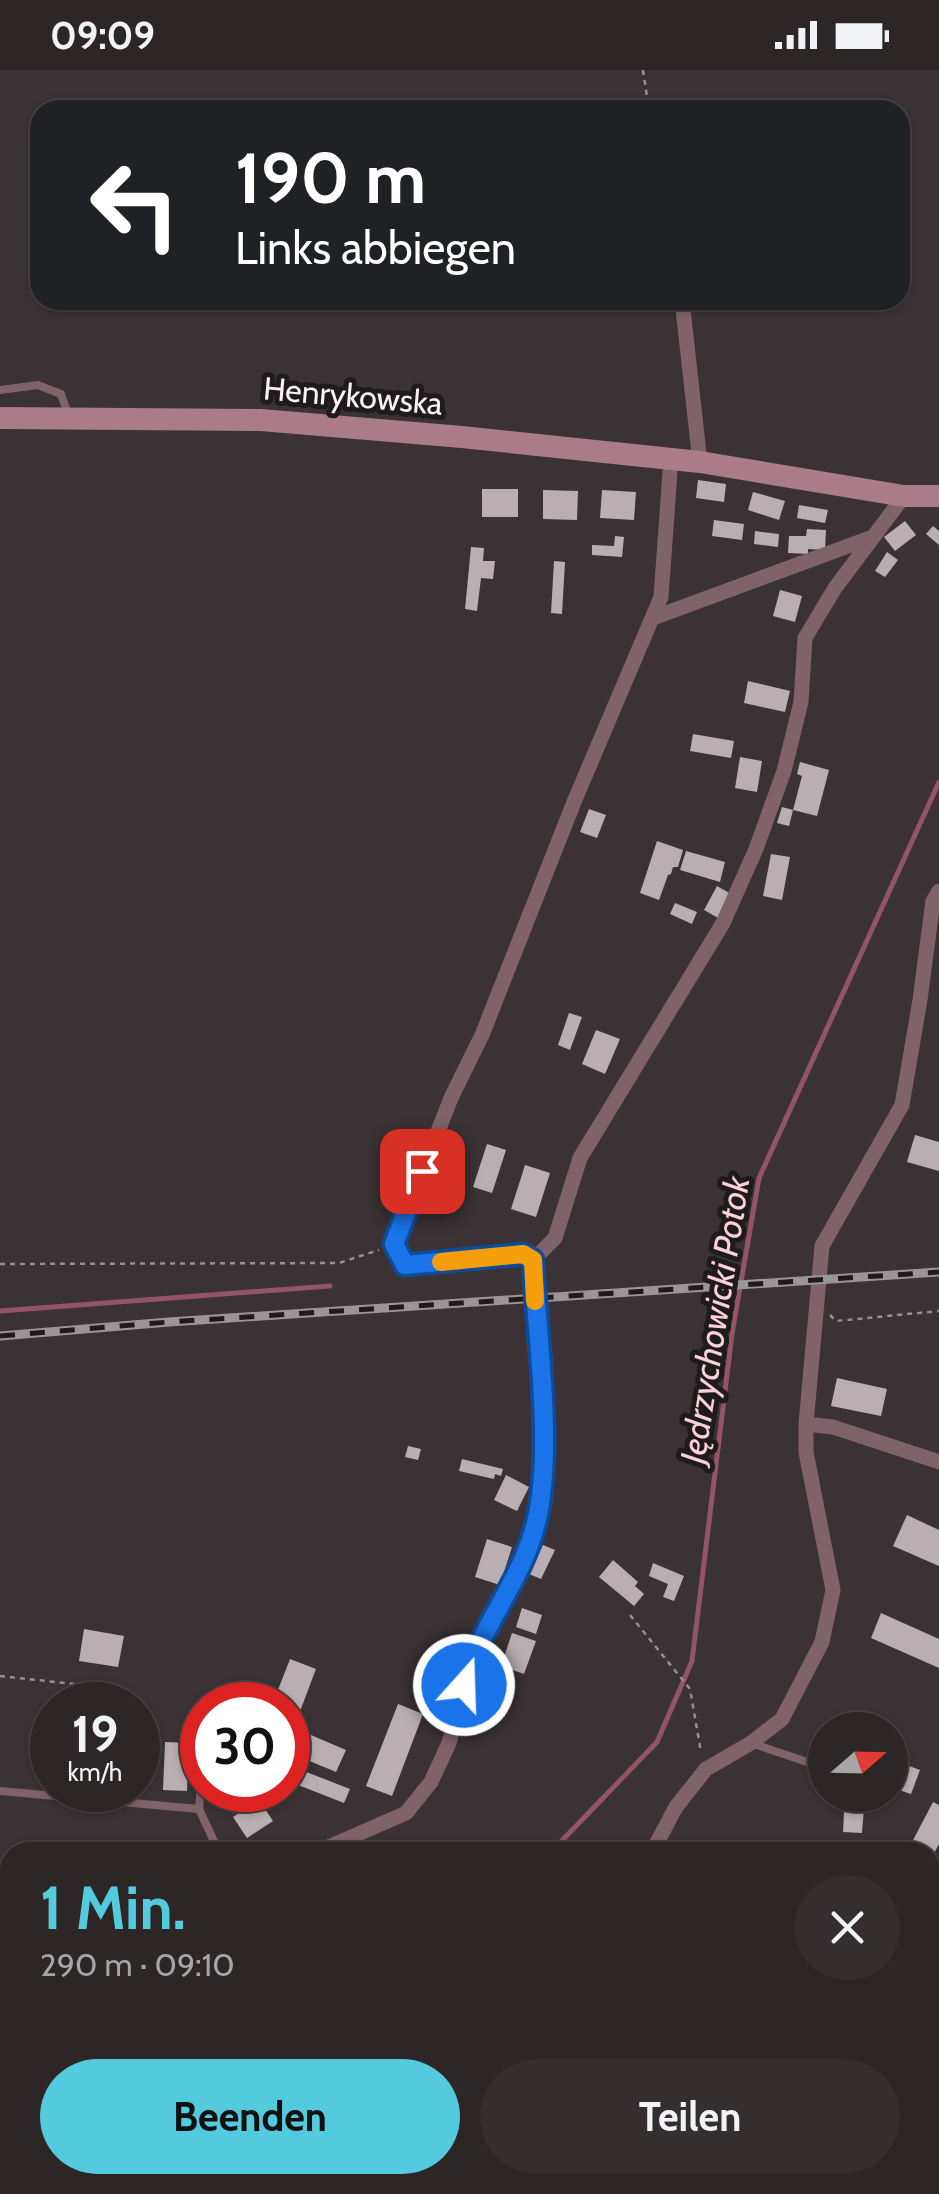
<!DOCTYPE html>
<html lang="de">
<head>
<meta charset="utf-8">
<style>
  body { margin:0; font-family:Cabin,sans-serif; background:#342e2f; color:#f1f3f6; height:100vh; display:flex; flex-direction:column; font-size:38px; white-space:nowrap }
  * { box-sizing:border-box; margin:0 }
  p { font-size:32px; color:#a6a5a7 }
  .icon { flex:none; width:55px; height:55px; fill:none; stroke:currentColor; stroke-width:2; stroke-linecap:round; stroke-linejoin:round }
  .map { position:relative; flex:1; overflow:hidden }
  .details { position:absolute; left:0px; top:1772px; width:940px; height:352px; display:flex; flex-direction:column; background:#2c2627; border-radius:30px 30px 0 0; box-shadow:0 2px 8px #0004,0 0 0 2px #484344 }
  .details>* { flex:none }
  .guide { position:absolute; left:30px; top:30px; width:880px; height:210px; border-radius:30px; box-shadow:0 2px 8px #0004,0 0 0 2px #484344; background:#202124; color:#fff; overflow:hidden }
  .needle { width:65px; rotate:70deg }
  .buttons { position:absolute; left:808px; top:1642px; display:grid; gap:20px }
  .buttons a { display:grid; place-items:center; width:100px; height:100px; border-radius:50%; background:#2c2627; box-shadow:0 2px 8px #0004,0 0 0 2px #484344; font-size:50px }
  .speed { position:absolute; left:30px; top:1612px; display:flex; gap:20px; font-size:50px; font-weight:700; text-align:center }
  .speed>* { display:grid; place-content:center; width:130px; height:130px; border-radius:50%; background:#2c2627; box-shadow:0 2px 8px #0004,0 0 0 2px #484344; line-height:1 }
  .speed small { font-size:25px; font-weight:400 }
  .speed .limit { border:15px solid #d22; background:#fff; color:#111 }
  .pin { position:absolute; display:grid; place-items:center; width:85px; height:85px; color:#fff; margin:-42px; border-radius:20px; box-shadow:0 5px 15px #0006 }
  .me { position:absolute; width:110px; margin:-55px; rotate:20deg; stroke-linejoin:round; filter:drop-shadow(0 0 8px #0008) }
  .turn { display:flex; align-items:center; gap:35px; height:210px; padding:0 40px; font-size:45px }
  .turn .icon { width:130px; height:130px; stroke-width:2.5 }
  .turn b { display:block; font-size:70px; line-height:85px }
  .round { display:grid; place-items:center; flex:none; width:105px; height:105px; border-radius:52px; background:#342e2f }
  .head { display:flex; align-items:center; justify-content:space-between; height:170px; padding:0 40px }
  h1 { font-size:60px; font-weight:800; line-height:75px; color:#54cade }
  .primary-button { display:flex; gap:20px; margin-top:auto; padding:20px 40px }
  .primary-button a { flex:1; height:115px; border-radius:60px; background:#54cade; color:#111; font-size:40px; font-weight:800; line-height:115px; text-align:center }
  .primary-button a+a { background:#342e2f; color:#f1f3f6 }
  .status { display:flex; justify-content:space-between; align-items:center; height:70px; padding:0 50px; background:#2c2627; direction:ltr }
  .status svg { height:28px; fill:currentColor }
  .map>svg:first-child { display:block }
  .green { fill:#6c404e }
  .lines { fill:none; stroke-linecap:round; stroke-linejoin:round }
  .stream { stroke:#945367; stroke-width:5 }
  .building { fill:#b9afb2 }
  .path { stroke:#979092; stroke-width:2.5; stroke-dasharray:5 5; stroke-linecap:butt }
  .service { stroke:#80626a; stroke-width:8 }
  .minor { stroke:#80626a; stroke-width:15 }
  .tertiary { stroke:#80626a; stroke-width:20 }
  .secondary { stroke:#aa7b88; stroke-width:22 }
  .rail-casing { stroke:#9c9597; stroke-width:9 }
  .rail { stroke:#1f1b1c; stroke-width:5; stroke-dasharray:15; stroke-linecap:butt }
  .route-casing { stroke:#114b97; stroke-width:25 }
  .route { stroke:#1a73e8; stroke-width:18 }
  .slow { stroke:#f59e0b; stroke-width:18 }
  .labels { text-anchor:middle; stroke-width:10; stroke-linejoin:round; paint-order:stroke }
  .street-label { font-size:32px; fill:#f9f3f5; stroke:#1f1b1c }
  .water-label { font-size:35px; font-style:italic; fill:#fad1db; stroke:#1f1b1c }
</style>
</head>
<body>
<div class="status"><b>09:09</b><svg viewBox="0 0 49 12"><path d="M0 12V9h3v3zM5 12V6h3v6zM10 12V3h3v9zM15 12V0h3v12zM26 1h20v11H26zM47 4h2v5h-2z"/></svg></div>
<div class="map">
<svg width="939" height="2124" viewBox="0 0 939 2124">
  <rect width="100%" height="100%" fill="#3a3234"/>
  <path class="green" d="M0 1885 10 1888V2016L0 2012Z"/>
  <g class="lines">
    <path class="stream" d="M0 1241 330 1216
      M551 1782 657 1672 692 1591 732 1264 759 1108 939 712
      M340 2124 348 2115"/>
  </g>
  <path class="building" d="M698 410 726 414 724 432 696 428Z
    M482 419H518V447H482Z
    M543 420 578 421 577 450 543 449Z
    M602 420 636 422 634 450 600 448Z
    M753 422 785 431 779 450 748 440Z
    M799 435 828 440 825 453 797 448Z
    M714 450 744 454 742 470 712 466Z
    M905 451 916 465 895 481 884 467Z
    M933 456 939 461V475L926 464Z
    M807 459 826 460 825 480 808 479V484L788 483 789 466H806Z
    M755 461 779 464 778 477 754 474Z
    M615 466 624 467 622 487 592 485V475L614 476Z
    M471 477 484 478 483 491H495L493 509 481 508 477 541 465 539Z
    M887 482 898 490 885 507 875 501Z
    M554 491 565 492 562 544 551 543Z
    M780 520 802 526 795 552 773 546Z
    M748 611 790 621 785 642 744 633Z
    M693 664 734 671 731 688 690 681Z
    M740 687 762 691 757 722 735 718Z
    M800 692 829 700 817 746 793 740 789 756 777 753 782 737 793 740 802 706 797 704Z
    M589 739 606 745 597 768 580 762Z
    M657 771 683 780 678 797H673L671 804 668 805 659 830 640 823Z
    M686 781 725 792 720 812 680 800Z
    M771 784 790 787 782 830 763 826Z
    M717 816 731 824 718 848 704 840Z
    M675 833 697 842 692 854 670 844Z
    M569 943 582 947 570 980 558 975Z
    M596 960 620 969 605 1004 582 994Z
    M915 1065 939 1072V1101L907 1092Z
    M487 1074 506 1080 492 1123 473 1117Z
    M525 1095 550 1103 536 1147 511 1139Z
    M837 1308 887 1319 881 1346 831 1336Z
    M408 1376 421 1379 418 1390 405 1387Z
    M462 1389 503 1399 501 1406 495 1404 494 1409 459 1401Z
    M506 1405 529 1417 517 1441 494 1430Z
    M907 1445 939 1460V1496L893 1476Z
    M487 1469 512 1477 500 1515 475 1507Z
    M543 1475 555 1480 541 1509 529 1504Z
    M613 1490 638 1512 635 1516 644 1524 634 1536 599 1507Z
    M653 1493 684 1506 674 1531 663 1527 668 1514 649 1506Z
    M522 1538 542 1545 536 1564 516 1557Z
    M881 1543 939 1569V1598L871 1568Z
    M84 1559 124 1566 118 1597 79 1591Z
    M512 1563 536 1571 524 1604 501 1596Z
    M290 1589 316 1599 288 1673V1635H272Z
    M398 1634 423 1644 392 1726 366 1716Z
    M304 1662 346 1680 336 1702 295 1685Z
    M165 1672 189 1673 187 1721 163 1720Z
    M890 1689 920 1700 911 1724 890 1717Z
    M291 1696 350 1719 344 1733 288 1711Z
    M845 1725H865L862 1763 843 1762Z
    M259 1730 273 1751 247 1768 233 1747Z
    M933 1732 939 1735V1774L933 1785 911 1774Z
    M133 1770 147 1772 146 1782H131Z
    M278 2115H310L304 2124H291Z
    M509 2115H521L517 2124H505Z"/>
  <g class="lines">
    <path class="path" d="M643 0 649 40
      M0 1194 339 1193 379 1180
      M830 1245 836 1251 939 1241
      M630 1545 690 1619 701 1682
      M0 1606 92 1616"/>
    <path class="service" d="M0 320 38 315 61 324 68 344
      M224 1635 225 1632
      M751 1673 825 1698
      M202 1704 199 1739 219 1782
      M0 1721 199 1739
      M223 2124 230 2115"/>
    <path class="minor" d="M682 230 700 392
      M653 548 870 468
      M533 1190 523 1183 405 1195 394 1174 451 1028 482 965 574 732 661 527 671 388
      M806 1354 833 1357 939 1392
      M317 1782 406 1743 431 1712 449 1673 472 1587 516 1503 536 1453 543 1378 533 1190 555 1168 580 1088 723 853 756 779 784 701 801 632 805 568 835 518 904 426
      M652 1782 676 1737 706 1699 751 1673 782 1649 822 1572 833 1520 806 1382V1354L822 1176 902 1035 920 930 933 831 939 821
      M365 2115 377 2124
      M763 2115 779 2124
      M926 2115V2124"/>
    <path class="tertiary" d="M930 2016 939 2017
      M441 2124 451 2115"/>
    <path class="secondary" d="M0 348 261 350 462 367 700 392 904 426H939"/>
    <defs>
      <path id="rail" d="M0 1266 169 1252 939 1202"/>
    </defs>
    <use href="#rail" class="rail-casing"/>
    <use href="#rail" class="rail"/>
  </g>
  <g class="lines">
    <defs>
      <path id="route" d="M422 1101 394 1174 405 1195 523 1184 533 1190C537 1267 554 1381 536 1453 522 1511 479 1558 464 1615"/>
    </defs>
    <use href="#route" class="route-casing"/>
    <use href="#route" class="route"/>
    <path class="slow" d="M441 1192 523 1184 533 1190 535 1231"/>
  </g>
  <g class="labels">
    <g class="street-label">
      <text transform="translate(353 326) rotate(5)" y="11">Henrykowska</text>
    </g>
    <g class="water-label">
      <text transform="translate(715 1250) rotate(-81)" y="12">Jędrzychowicki Potok</text>
    </g>
  </g>
</svg>
<div class="buttons">
<a><svg class="needle" viewBox="-14 -14 28 28"><path d="M0-13l5 13h-10z" fill="#e53935"/><path d="M0 13l5-13h-10z" fill="#a6a5a7"/></svg></a>
</div>
<div class="speed"><div>19<small>km/h</small></div><div class="limit">30</div></div>
<div class="pin" style="left:422px;top:1101px;background:#d93025"><svg class="icon" aria-label="arrive" viewBox="0 0 24 24"><path d="M6 21V4h12l-3 4 3 4H6"/></svg></div>
<svg class="me" style="left:464px;top:1615px" viewBox="-20 -20 40 40"><circle r="17" fill="#1a73e8" stroke="#fff" stroke-width="3"/><path d="M0-11L8 9 0 5-8 9z" fill="#fff"/></svg>
<div class="guide">
<div class="turn"><svg class="icon" aria-label="left" viewBox="0 0 24 24"><path d="M17 20v-9H6M10 6l-5 5 5 5"/></svg><div><b>190 m</b>Links abbiegen</div></div>
</div>
<section class="details">
<div class="head"><div><h1>1 Min.</h1><p>290 m · 09:10</p></div><a class="round"><svg class="icon" aria-label="close" viewBox="0 0 24 24"><path d="M6 6l12 12M18 6L6 18"/></svg></a></div>
<div class="primary-button"><a>Beenden</a><a>Teilen</a></div>
</section>
</div>
</body>
</html>
